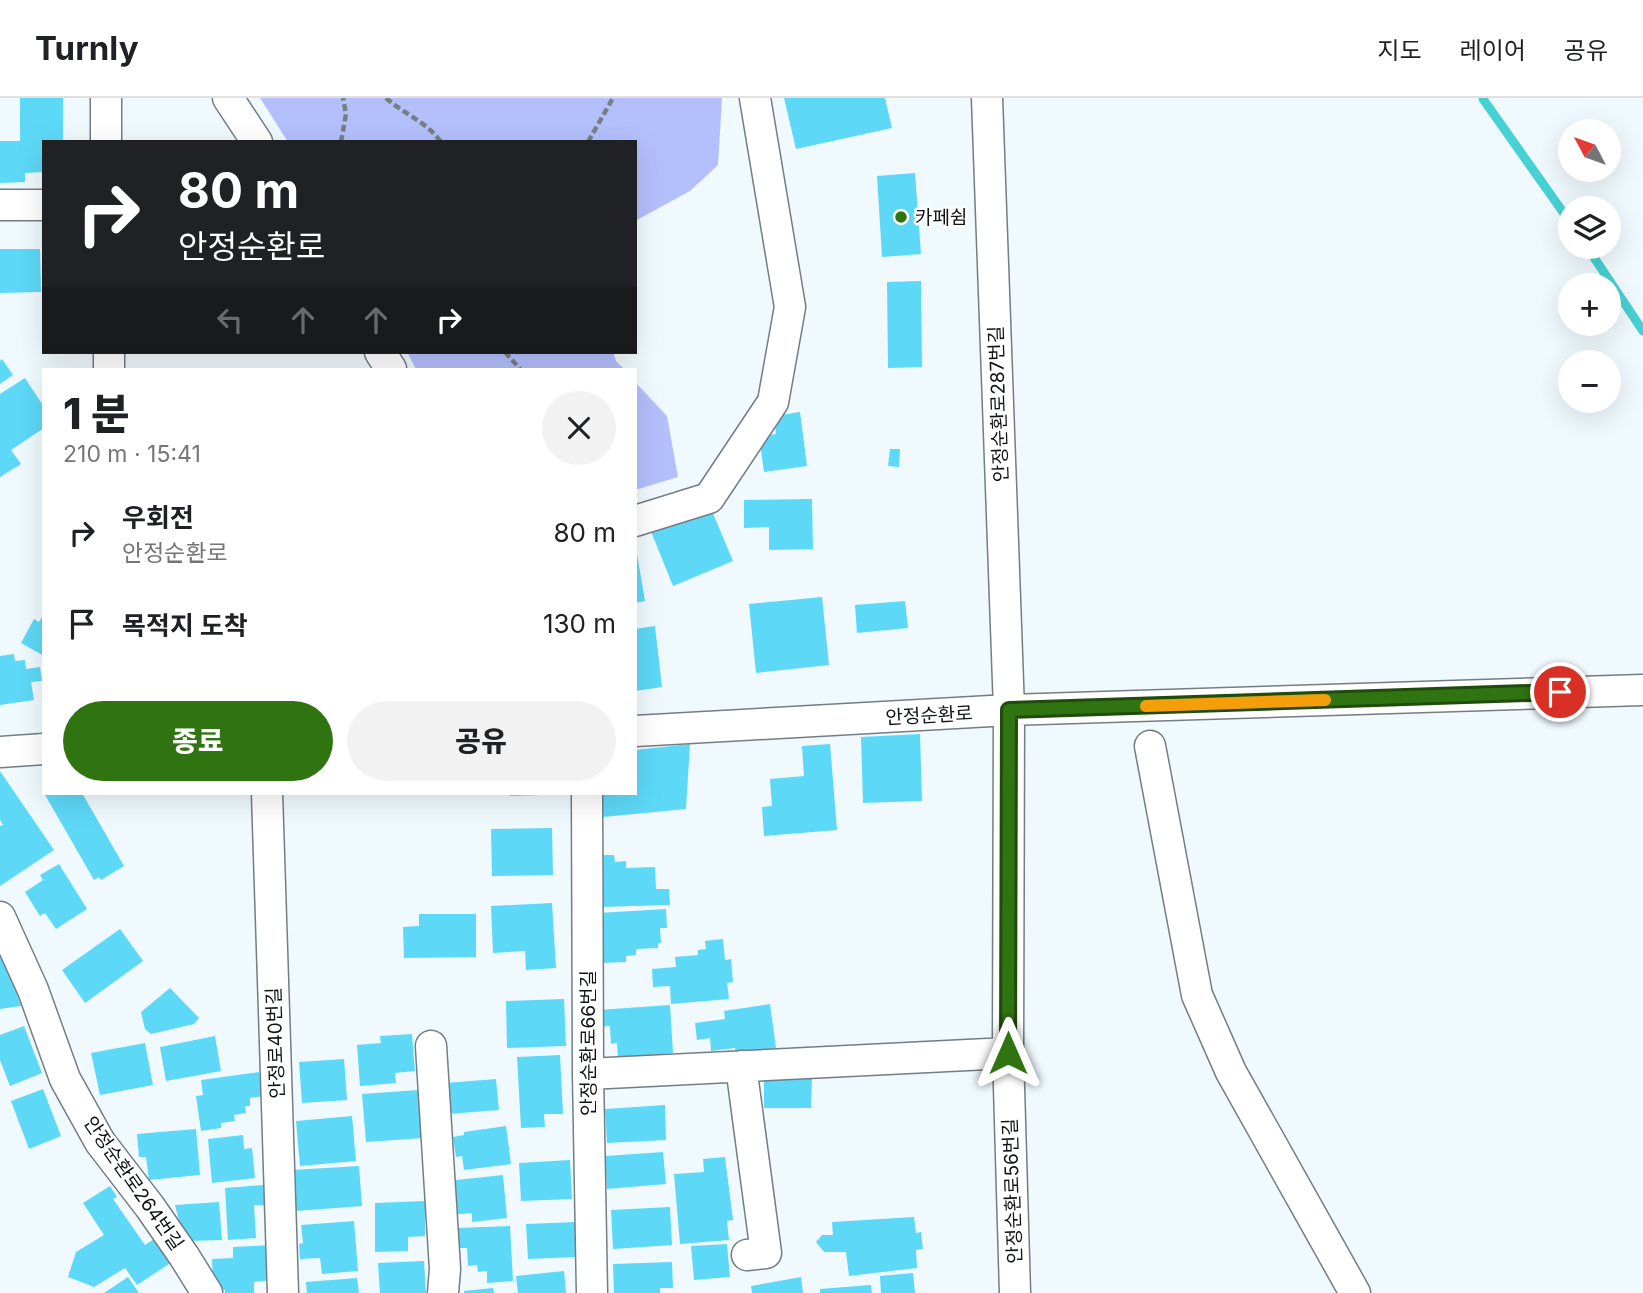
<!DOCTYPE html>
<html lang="ko">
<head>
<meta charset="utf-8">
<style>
  body { margin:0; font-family:Inter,"Noto Sans KR",sans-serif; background:#f2f2f2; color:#202124; height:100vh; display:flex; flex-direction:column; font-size:26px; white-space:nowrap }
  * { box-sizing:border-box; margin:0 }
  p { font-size:23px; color:#757577 }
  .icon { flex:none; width:38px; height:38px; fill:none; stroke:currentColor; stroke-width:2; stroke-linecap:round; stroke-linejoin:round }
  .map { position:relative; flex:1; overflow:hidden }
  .side { position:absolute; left:42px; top:270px; width:595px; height:427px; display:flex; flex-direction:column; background:#fff; border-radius:0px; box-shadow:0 7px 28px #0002 }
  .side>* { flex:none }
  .top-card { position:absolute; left:42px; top:42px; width:595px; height:214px; border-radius:0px; box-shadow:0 7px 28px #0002; background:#202124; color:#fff; overflow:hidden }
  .needle { width:46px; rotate:311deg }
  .controls { position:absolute; left:1558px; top:21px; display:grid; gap:14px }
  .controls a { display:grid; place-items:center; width:63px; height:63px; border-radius:50%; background:#fff; box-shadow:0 7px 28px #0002; font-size:35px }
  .pin { position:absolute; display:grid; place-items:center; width:60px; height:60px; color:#fff; margin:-30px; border:4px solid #fff; border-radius:50%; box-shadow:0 2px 7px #0007 }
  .me { position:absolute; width:77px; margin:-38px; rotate:0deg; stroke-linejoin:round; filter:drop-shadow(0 0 5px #0008) }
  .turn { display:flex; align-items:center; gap:24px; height:147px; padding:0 21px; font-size:32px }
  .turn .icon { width:91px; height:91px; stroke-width:2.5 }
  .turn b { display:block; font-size:49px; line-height:60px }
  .lanes { display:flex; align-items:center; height:66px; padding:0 21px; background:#0003; justify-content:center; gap:35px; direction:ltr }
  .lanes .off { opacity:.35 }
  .round { display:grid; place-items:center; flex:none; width:74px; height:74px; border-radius:37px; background:#f2f2f2 }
  .head { display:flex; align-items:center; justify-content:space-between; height:119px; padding:0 21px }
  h1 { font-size:42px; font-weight:800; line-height:52px }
  .primary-button { display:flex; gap:14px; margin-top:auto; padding:14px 21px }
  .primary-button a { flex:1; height:80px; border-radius:42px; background:#307412; color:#fff; font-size:28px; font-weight:800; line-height:80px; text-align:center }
  .primary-button a+a { background:#f2f2f2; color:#202124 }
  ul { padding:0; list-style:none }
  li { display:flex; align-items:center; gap:21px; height:91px; padding:0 21px }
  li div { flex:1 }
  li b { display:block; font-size:26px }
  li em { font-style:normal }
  header { display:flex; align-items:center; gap:42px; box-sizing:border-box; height:98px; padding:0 35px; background:#fff; border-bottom:2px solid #e0e0e0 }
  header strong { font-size:33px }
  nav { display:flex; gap:38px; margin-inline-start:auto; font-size:24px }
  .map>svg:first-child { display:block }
  .green { fill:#b3c0fc }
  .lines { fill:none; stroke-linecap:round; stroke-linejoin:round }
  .stream { stroke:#46d1d4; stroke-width:9 }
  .building { fill:#5dd9f7 }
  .minor-casing { stroke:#747d83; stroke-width:33 }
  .path { stroke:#787f82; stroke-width:4.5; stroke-dasharray:7 3.5; stroke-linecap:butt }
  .minor { stroke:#fff; stroke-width:30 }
  .route-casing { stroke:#1f4b0c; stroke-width:18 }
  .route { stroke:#307412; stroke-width:12 }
  .slow { stroke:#f59e0b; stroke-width:12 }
  .poi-dot { fill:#307412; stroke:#fff; stroke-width:2.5 }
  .labels { text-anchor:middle; stroke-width:5; stroke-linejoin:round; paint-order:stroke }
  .poi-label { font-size:19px; fill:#0f1315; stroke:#fff; text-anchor:start }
  .street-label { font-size:19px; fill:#0f1315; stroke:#fff }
</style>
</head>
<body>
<header>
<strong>Turnly</strong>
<nav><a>지도</a><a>레이어</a><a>공유</a></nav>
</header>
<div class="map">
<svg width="1643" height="1195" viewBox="0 0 1643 1195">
  <rect width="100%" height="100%" fill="#f0f9fe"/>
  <path class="green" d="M260 0H722L718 67 690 93 635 123V44H288Z
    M407 254H613L616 263 624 271H416Z
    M635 284 667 318 678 379 635 392Z"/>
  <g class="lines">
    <path class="stream" d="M1483 1 1570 124
      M1587 149 1643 233"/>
  </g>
  <path class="building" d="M20 0H63V44H44V74L25 75V84L0 85V43H20Z
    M784 0H885L892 30 796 51Z
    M915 75 921 156 882 159 877 78Z
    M0 151H40L41 194 0 195Z
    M921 183 922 269 888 270 887 184Z
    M2 261 13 277 0 286V263Z
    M25 280 44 309V330L11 352 21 366 0 379V296Z
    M800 314 807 368 764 374 759 338 776 336 774 318Z
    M890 351H900L899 369 888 368Z
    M812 401 813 451 769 452V429L744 430V402Z
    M709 406 733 463 673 488 650 431Z
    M635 444 645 503 635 505Z
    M822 499 829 567 756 575 749 506Z
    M905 503 908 530 857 535 855 507Z
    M44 515V558L21 545 34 521 39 524Z
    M655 528 662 589 635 593V531Z
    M14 556 15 563 25 562 26 571 40 569 42 583 31 584 34 602 0 607V558Z
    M920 636 922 703 863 705 861 639Z
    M690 646 686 711 593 720 592 695H635V652Z
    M830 646 837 732 764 738 762 709 772 708 770 681 804 678 802 648Z
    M0 673 54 752 0 788V728L3 727 0 722Z
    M44 695H82L124 768 101 782 99 779 94 782Z
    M511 695H544V697L510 698Z
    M552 730 553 777 492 778 491 731Z
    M599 757H614L615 764 626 763V770L655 769 656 791H669L670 807 601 809Z
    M59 766 87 811 56 831 45 815 40 818 25 794 43 782 40 777Z
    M552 805 556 870 526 872 525 853 493 855 491 808Z
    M666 811 667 830H660L661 845H658V850L636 851V857L626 858V864L600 865 598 815Z
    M419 816H476V859L404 860 403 829 419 828Z
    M120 831 143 863 85 905 62 872Z
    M723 841 725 862 731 861 733 884 727 885 729 901 671 906 670 888 653 889 652 871 676 869 675 859 698 857V852L706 851 705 843Z
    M0 846 21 908 0 911Z
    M170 890 199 920 194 926 151 936 145 931 141 914Z
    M564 901 566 948 507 950 506 903Z
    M770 906 776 950 736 956 735 950 711 953 710 940 697 942 695 925 725 921 724 913Z
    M670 907 673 955 618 960 617 945 611 946 610 928 600 929 598 912Z
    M24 928 42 975 10 988 0 962V937Z
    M412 936 415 973 395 975 396 985 360 988 357 947 381 945 380 938Z
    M215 938 221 973 166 983 160 949Z
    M145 945 153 987 100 997 91 955Z
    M560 957 563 1016H544L545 1029 521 1030 517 959Z
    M344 961 347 1002 302 1005 299 964Z
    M259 974 263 998 250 1000V1008H245L246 1015 234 1017 235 1023 221 1025V1030L201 1033 196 998 203 997 201 982Z
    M764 979H812L811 1010H764Z
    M496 981 499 1012 449 1016 446 985Z
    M43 991 61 1038 29 1051 11 1003Z
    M419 992 423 1040 366 1044 362 996Z
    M665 1007 666 1042 607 1045 605 1011Z
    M352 1018 356 1063 300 1068 296 1023Z
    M506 1028 511 1066 464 1072 462 1058 456 1059 453 1039 464 1037V1034Z
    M196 1031 200 1077 149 1082 146 1059H139L137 1036Z
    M243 1037 244 1051 252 1050 255 1080 212 1085 208 1041Z
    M663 1054 666 1086 607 1091 605 1058Z
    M725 1059 733 1122 727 1123 729 1142 680 1146 674 1076 704 1074 703 1061Z
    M570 1062 572 1101 521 1103 519 1065Z
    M359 1068 362 1108 296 1113 293 1072Z
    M503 1077 507 1120 472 1124V1115L451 1117 447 1083Z
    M263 1087 265 1107H254L256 1140 228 1142 225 1090Z
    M110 1088 117 1099 113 1101 145 1147 154 1141 172 1164 137 1187 125 1170 94 1189 68 1179 76 1154 104 1137 83 1105Z
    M425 1103V1138L408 1139V1153L375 1154V1105Z
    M219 1104 222 1142 188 1143 181 1131 175 1107Z
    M670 1109 672 1147 613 1151 611 1112Z
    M914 1119 916 1135 921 1134 923 1151 916 1152 917 1170 849 1178 846 1154H824L816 1144 822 1137H833L832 1124Z
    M354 1123 358 1173 322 1176 320 1160 300 1161 299 1146 303 1145 301 1127Z
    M576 1124 578 1159 528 1161 526 1126Z
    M510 1128 513 1183 487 1185V1173L478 1174 477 1167 468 1168 467 1150H458L457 1130Z
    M727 1146 730 1179 694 1182 691 1148Z
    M271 1147 273 1182 254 1184V1195H225V1192L218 1193V1183H213L212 1161 233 1160V1149Z
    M424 1163 426 1195H380L378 1165Z
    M672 1164 673 1190H660V1195H614L613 1166Z
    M564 1173 566 1195H518L516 1178Z
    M913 1175 915 1195H881L880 1178Z
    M128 1179 139 1195H104Z
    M801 1179 803 1195H752L751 1188Z
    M357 1180 359 1195H307L306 1184Z
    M871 1187 872 1195H820V1191Z
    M493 1190 494 1195H464V1193Z"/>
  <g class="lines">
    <defs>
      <path id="minor" d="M106 0V44
        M228 0 257 44
        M987 0 1009 612 1008 955 1015 1195
        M0 107H44
        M109 254V271
        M380 254 391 271
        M635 423 709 400 773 304 790 209 755 0
        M635 633 1009 612 1643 592
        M1150 648 1197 897 1231 974 1355 1195
        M0 654 44 651
        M267 695 283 1195
        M587 695 588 976 592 1195
        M0 819 33 892 65 981 100 1044 150 1109 184 1158 207 1195
        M431 948 445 1171 443 1195
        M741 968 766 1155 747 1157
        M588 976 1008 955"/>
    </defs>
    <use href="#minor" class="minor-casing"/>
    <path class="path" d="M386 0C404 16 427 24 441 44
      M341 44 346 16 343 0
      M588 44 613 0
      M505 254 520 271"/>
    <use href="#minor" class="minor"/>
  </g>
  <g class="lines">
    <defs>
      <path id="route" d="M1008 955 1009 612 1560 594"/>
    </defs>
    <use href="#route" class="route-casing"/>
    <use href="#route" class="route"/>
    <path class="slow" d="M1146 608 1325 602"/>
  </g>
  <circle class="poi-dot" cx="901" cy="119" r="7"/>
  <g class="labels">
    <g class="poi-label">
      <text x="915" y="126">카페쉼</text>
    </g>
    <g class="street-label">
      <text transform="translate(998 306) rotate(-92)" y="7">안정순환로287번길</text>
      <text transform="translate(929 617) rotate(-3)" y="7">안정순환로</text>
      <text transform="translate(275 945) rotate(-92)" y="7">안정로40번길</text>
      <text transform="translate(588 945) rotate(-90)" y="7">안정순환로66번길</text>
      <text transform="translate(134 1085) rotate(55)" y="7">안정순환로264번길</text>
      <text transform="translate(1012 1093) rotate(-92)" y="7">안정순환로56번길</text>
    </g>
  </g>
</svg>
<div class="controls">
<a><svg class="needle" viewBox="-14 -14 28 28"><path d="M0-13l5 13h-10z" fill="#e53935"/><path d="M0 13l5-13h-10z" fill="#757577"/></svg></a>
<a><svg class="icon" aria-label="layers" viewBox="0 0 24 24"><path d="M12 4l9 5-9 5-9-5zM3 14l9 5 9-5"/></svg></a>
<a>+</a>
<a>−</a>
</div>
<div class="pin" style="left:1560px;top:594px;background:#d93025"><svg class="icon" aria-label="arrive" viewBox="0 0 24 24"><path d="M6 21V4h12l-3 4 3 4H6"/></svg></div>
<svg class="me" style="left:1008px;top:955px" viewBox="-20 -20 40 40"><path d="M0-17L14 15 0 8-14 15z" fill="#307412" stroke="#fff" stroke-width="4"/></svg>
<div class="top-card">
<div class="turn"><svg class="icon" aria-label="right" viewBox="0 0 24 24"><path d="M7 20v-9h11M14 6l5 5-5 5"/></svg><div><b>80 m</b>안정순환로</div></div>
<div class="lanes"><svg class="icon off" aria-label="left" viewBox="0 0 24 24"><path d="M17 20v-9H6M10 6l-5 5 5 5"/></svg><svg class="icon off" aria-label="ahead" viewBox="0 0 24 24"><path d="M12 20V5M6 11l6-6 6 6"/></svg><svg class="icon off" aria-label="ahead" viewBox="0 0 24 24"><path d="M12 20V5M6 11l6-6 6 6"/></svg><svg class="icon" aria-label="right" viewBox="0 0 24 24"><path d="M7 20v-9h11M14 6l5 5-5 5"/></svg></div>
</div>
<section class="side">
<div class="head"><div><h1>1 분</h1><p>210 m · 15:41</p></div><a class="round"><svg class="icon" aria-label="close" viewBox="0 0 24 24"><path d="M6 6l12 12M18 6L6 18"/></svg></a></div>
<ul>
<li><svg class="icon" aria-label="right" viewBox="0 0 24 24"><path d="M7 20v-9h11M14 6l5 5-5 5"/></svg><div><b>우회전</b><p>안정순환로</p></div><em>80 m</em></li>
<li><svg class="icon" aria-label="arrive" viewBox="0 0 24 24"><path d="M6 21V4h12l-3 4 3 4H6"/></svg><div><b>목적지 도착</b></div><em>130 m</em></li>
</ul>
<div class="primary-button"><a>종료</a><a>공유</a></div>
</section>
</div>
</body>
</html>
